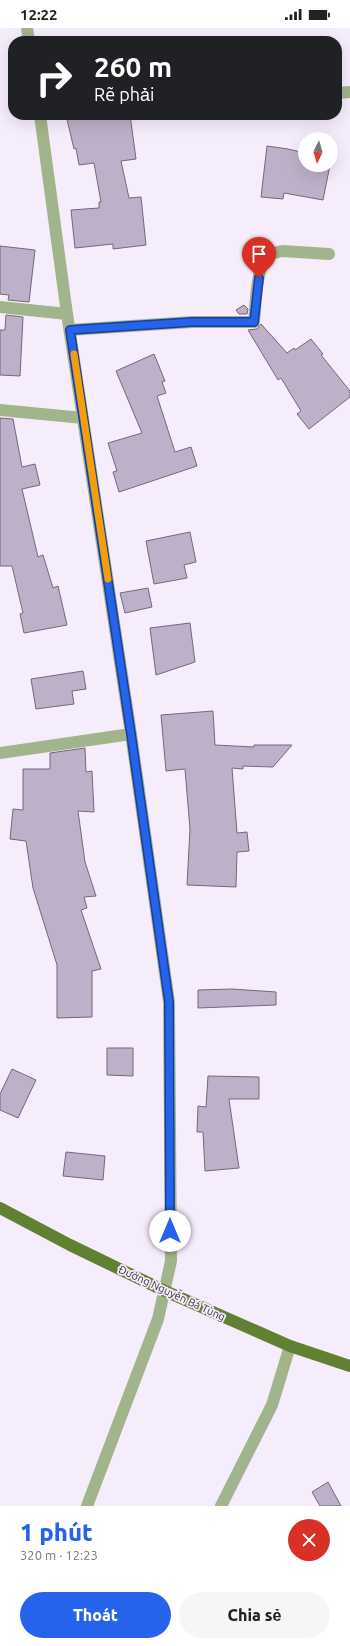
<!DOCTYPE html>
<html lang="vi">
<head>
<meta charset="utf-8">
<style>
  body { margin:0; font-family:Ubuntu,sans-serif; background:#f6f6f6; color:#222; height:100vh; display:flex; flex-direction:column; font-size:15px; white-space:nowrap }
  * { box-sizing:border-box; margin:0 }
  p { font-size:13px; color:#767676 }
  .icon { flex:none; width:22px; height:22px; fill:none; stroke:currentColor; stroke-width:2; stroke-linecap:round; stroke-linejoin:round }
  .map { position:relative; height:1478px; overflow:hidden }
  .details { display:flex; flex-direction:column; background:#fff; flex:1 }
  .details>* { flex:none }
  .guide { position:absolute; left:8px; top:8px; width:334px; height:84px; border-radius:16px; box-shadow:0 4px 16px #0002; background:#202124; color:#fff; overflow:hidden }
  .needle { width:26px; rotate:185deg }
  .fabs { position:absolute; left:298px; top:104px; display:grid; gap:8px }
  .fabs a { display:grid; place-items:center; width:40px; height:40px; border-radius:50%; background:#fff; box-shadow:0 4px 16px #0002; font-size:20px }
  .pin { position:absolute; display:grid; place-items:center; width:34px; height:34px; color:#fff; margin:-41px -17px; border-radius:50% 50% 50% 0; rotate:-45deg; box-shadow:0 0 4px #0007 }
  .pin .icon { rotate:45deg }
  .me { position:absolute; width:44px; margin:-22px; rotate:0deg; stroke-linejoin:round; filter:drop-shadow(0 0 3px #0008) }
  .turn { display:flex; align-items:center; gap:14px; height:84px; padding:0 20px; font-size:18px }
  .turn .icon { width:52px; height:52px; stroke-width:2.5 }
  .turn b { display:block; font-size:28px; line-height:34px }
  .round { display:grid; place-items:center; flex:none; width:42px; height:42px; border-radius:21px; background:#f6f6f6 }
  .head { display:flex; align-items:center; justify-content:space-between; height:68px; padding:0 20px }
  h1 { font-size:24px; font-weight:800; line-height:30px; color:#2563eb }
  .action { display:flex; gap:8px; margin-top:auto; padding:8px 20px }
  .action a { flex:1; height:46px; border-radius:24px; background:#2563eb; color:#fff; font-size:16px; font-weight:800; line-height:46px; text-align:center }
  .action a+a { background:#f6f6f6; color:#222 }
  .status { display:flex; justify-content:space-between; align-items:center; height:28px; padding:0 20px; background:#fff; direction:ltr }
  .status svg { height:11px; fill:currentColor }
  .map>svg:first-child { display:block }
  .building { fill:#bdb0c8; stroke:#73677c }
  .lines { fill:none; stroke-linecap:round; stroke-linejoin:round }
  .minor { stroke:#a2b48c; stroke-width:12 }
  .major { stroke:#618031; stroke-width:12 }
  .route-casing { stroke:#184099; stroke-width:10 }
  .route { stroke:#2563eb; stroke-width:7 }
  .slow { stroke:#f59e0b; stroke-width:7 }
  .labels { text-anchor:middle; stroke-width:3.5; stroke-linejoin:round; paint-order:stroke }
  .street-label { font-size:11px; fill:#3b3640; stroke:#f6edfc }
</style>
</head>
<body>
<div class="status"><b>12:22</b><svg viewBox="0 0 49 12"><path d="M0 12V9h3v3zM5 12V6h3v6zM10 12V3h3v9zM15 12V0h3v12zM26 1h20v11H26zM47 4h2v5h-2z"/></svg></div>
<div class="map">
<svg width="350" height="1478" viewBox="0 0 350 1478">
  <rect width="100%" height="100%" fill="#f6edfc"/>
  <path class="building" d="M66 87H130L136 131 121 133 129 170 141 169 146 217 113 221V216L75 220 71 182 99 180V174H101L94 135 79 137 76 120 74 121Z
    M267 118 288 121 305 125V137H330L323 172 284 165 283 171 261 169Z
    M0 218 35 222 29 274 8 272 9 267 0 266Z
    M244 277 248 281 247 286H239L236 282Z
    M6 287 23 289 20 348 0 347V302H5Z
    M261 296 287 325 294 320 295 322 311 311 323 326 321 327 350 363V369L309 401 297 386 301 383 281 350 278 352 248 302 257 301Z
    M154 326 165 353 162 354 166 365 157 368 175 424 191 419 197 438 119 464 113 444 117 443 108 415 142 405 116 343Z
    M0 390 13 391 22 439 35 436 40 457 22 461 38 529 43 527 53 560 58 558 67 597 24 605 20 586 23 585 12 538H0Z
    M190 504 196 534 184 537 187 550 154 556 146 513Z
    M148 560 152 579 125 585 120 565Z
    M190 595 195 634 156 647 150 600Z
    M83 643 86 661 72 663 74 676 36 681 31 651Z
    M213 683 215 717 254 719V717H292L273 739 243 738V741L232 740 237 805 247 804 249 823 237 824 236 859 187 857 190 801 185 741 166 743 161 687Z
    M85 720 86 744 92 743 94 784 78 783 85 834 96 868 84 869 87 880 81 882 101 941 92 943V989L57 990V937L33 860 26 813 10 811 13 781 23 782V741H50V725Z
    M232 961 276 964V977L198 980V962Z
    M107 1020H133V1048L107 1047Z
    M12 1041 36 1052 18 1090 0 1082V1066Z
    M208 1048 259 1049V1071H229L239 1140 205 1143 203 1104H197L198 1078 206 1079Z
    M66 1124 105 1128 103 1152 63 1148Z
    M328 1454 341 1478H320L312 1464Z"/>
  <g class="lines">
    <path class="minor" d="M27 0 29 13
      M338 65 350 64
      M40 87 67 286 131 706 169 974 171 1233 158 1291 87 1478
      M0 279 67 286
      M70 302 192 294H254C256 272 256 247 266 227L282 223 329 226
      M0 382 83 390
      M0 725 131 706
      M221 1478 272 1377 290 1318"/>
    <path class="major" d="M0 1180 70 1217 165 1263 290 1318 350 1338"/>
  </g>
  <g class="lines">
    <defs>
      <path id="route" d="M170 1203 169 974 131 706 70 302 192 294H254L259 250"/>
    </defs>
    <use href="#route" class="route-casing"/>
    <use href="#route" class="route"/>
    <path class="slow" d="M74 326 108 551"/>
  </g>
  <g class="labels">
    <g class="street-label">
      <text transform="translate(172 1265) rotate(25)" y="4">Đường Nguyễn Bá Tùng</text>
    </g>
  </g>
</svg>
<div class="fabs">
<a><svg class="needle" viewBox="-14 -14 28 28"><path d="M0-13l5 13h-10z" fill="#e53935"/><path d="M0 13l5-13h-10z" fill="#767676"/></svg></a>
</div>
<div class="pin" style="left:259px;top:250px;background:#d93025"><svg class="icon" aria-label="arrive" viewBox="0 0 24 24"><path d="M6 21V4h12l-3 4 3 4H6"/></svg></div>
<svg class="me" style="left:170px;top:1203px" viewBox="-20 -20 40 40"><circle r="19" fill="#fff"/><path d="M0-13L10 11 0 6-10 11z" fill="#2563eb"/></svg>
<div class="guide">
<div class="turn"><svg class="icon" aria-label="right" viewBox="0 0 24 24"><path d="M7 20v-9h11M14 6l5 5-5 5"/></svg><div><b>260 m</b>Rẽ phải</div></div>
</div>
</div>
<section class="details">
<div class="head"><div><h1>1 phút</h1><p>320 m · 12:23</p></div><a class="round" style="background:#d93025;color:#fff"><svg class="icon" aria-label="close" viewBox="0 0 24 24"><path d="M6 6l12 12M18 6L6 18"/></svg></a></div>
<div class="action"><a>Thoát</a><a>Chia sẻ</a></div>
</section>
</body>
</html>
